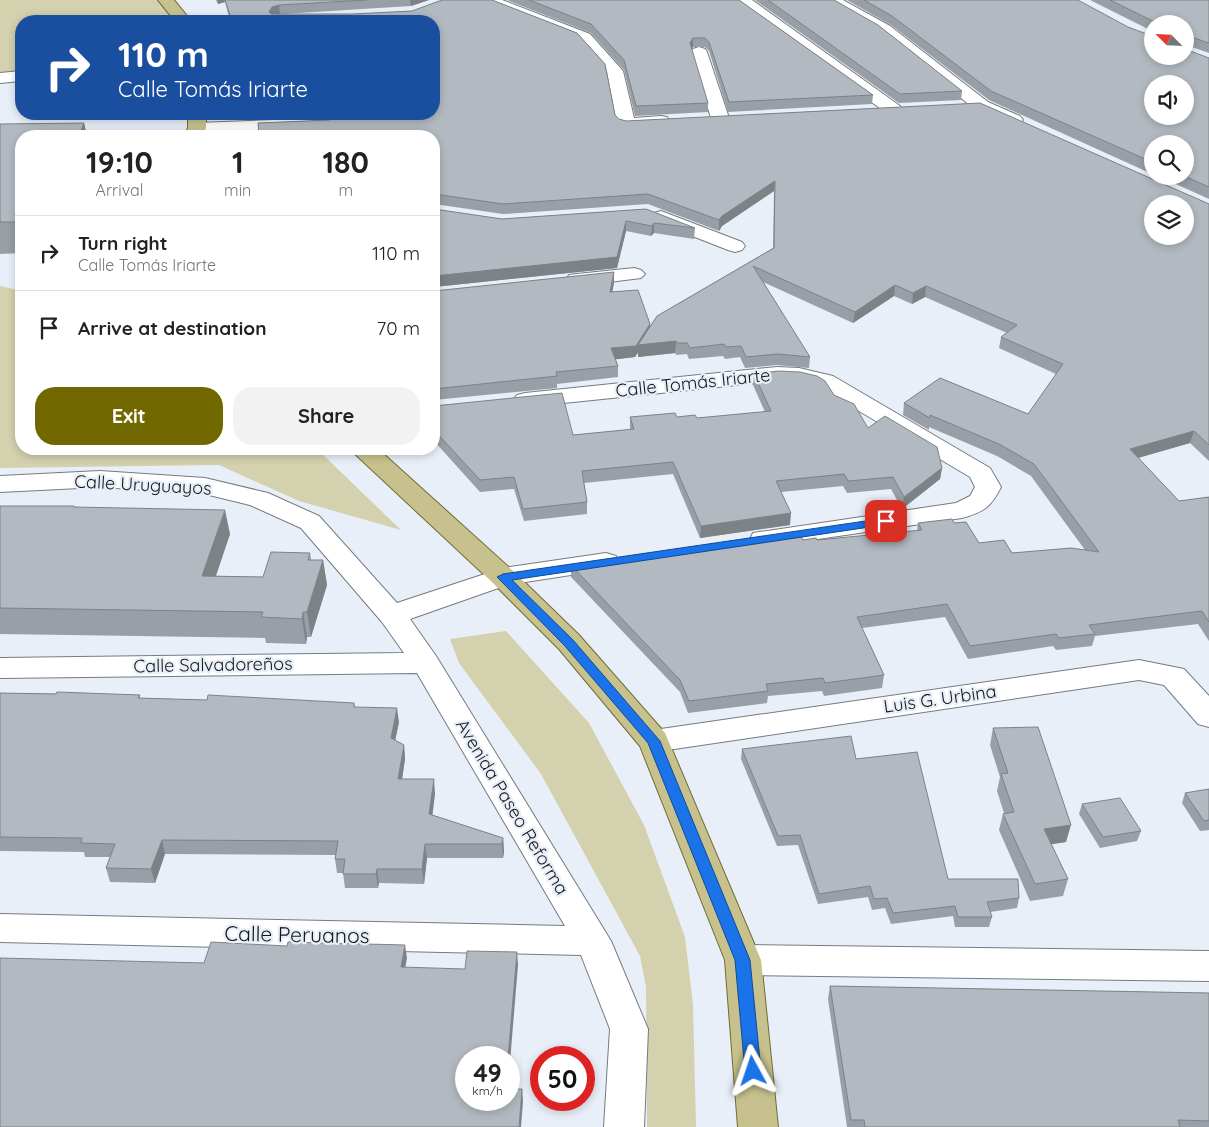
<!DOCTYPE html>
<html lang="en">
<head>
<meta charset="utf-8">
<style>
  body { margin:0; font-family:Quicksand,sans-serif; background:#f2f2f2; color:#222; height:100vh; display:flex; flex-direction:column; font-size:19px; white-space:nowrap }
  * { box-sizing:border-box; margin:0 }
  p { font-size:16px; color:#767676 }
  .icon { flex:none; width:28px; height:28px; fill:none; stroke:currentColor; stroke-width:2; stroke-linecap:round; stroke-linejoin:round }
  .map { position:relative; flex:1; overflow:hidden }
  .panel { position:absolute; left:15px; top:130px; width:425px; height:325px; display:flex; flex-direction:column; background:#fff; border-radius:20px; box-shadow:0 2px 8px #0003 }
  .panel>* { flex:none }
  .hud { position:absolute; left:15px; top:15px; width:425px; height:105px; border-radius:20px; box-shadow:0 2px 8px #0003; background:#1a4fa0; color:#fff; overflow:hidden }
  .needle { width:32px; rotate:294deg }
  .controls { position:absolute; left:1144px; top:15px; display:grid; gap:10px }
  .controls a { display:grid; place-items:center; width:50px; height:50px; border-radius:50%; background:#fff; box-shadow:0 2px 8px #0003; font-size:25px }
  .speed { position:absolute; left:455px; top:1046px; display:flex; gap:10px; font-size:25px; font-weight:700; text-align:center }
  .speed>* { display:grid; place-content:center; width:65px; height:65px; border-radius:50%; background:#fff; box-shadow:0 2px 8px #0003; line-height:1 }
  .speed small { font-size:12px; font-weight:400 }
  .speed .limit { border:8px solid #d22; background:#fff; color:#111 }
  .pin { position:absolute; display:grid; place-items:center; width:42px; height:42px; color:#fff; margin:-21px; border-radius:10px; box-shadow:0 2px 8px #0006 }
  .me { position:absolute; width:55px; margin:-28px; rotate:355deg; stroke-linejoin:round; filter:drop-shadow(0 0 4px #0008) }
  .turn { display:flex; align-items:center; gap:18px; height:105px; padding:0 20px; font-size:22px }
  .turn .icon { width:65px; height:65px; stroke-width:2.5 }
  .turn b { display:block; font-size:35px; line-height:42px }
  .eta { display:flex; justify-content:space-evenly; align-items:center; height:85px; text-align:center }
  .eta b { font-size:30px; font-weight:700; line-height:35px }
  .action { display:flex; gap:10px; margin-top:auto; padding:10px 20px }
  .action a { flex:1; height:58px; border-radius:20px; background:#726800; color:#fff; font-size:20px; font-weight:700; line-height:58px; text-align:center }
  .action a+a { background:#f2f2f2; color:#222 }
  ul { padding:0; list-style:none }
  li { display:flex; align-items:center; gap:15px; height:75px; padding:0 20px; border-top:1px solid #e0e0e0 }
  li div { flex:1 }
  li b { display:block; font-size:19px }
  li em { font-style:normal }
  .map>svg:first-child { display:block }
  .green { fill:#d3d1ae }
  .lines { fill:none; stroke-linecap:round; stroke-linejoin:round }
  .minor-casing { stroke:#747b82; stroke-width:2 }
  .major-casing { stroke:#716c34; stroke-width:2 }
  .minor { fill:#fff; fill-rule:evenodd }
  .major { fill:#c7c28d; fill-rule:evenodd }
  .wall { fill:#999fa6; fill-rule:evenodd }
  .shaded-wall { fill:#7d8287 }
  .building { fill:#b2b9c1; stroke:#7d8287; fill-rule:evenodd }
  .route { fill:#1a73e8; stroke:#114b97 }
  .labels { text-anchor:middle; stroke-width:4.5; stroke-linejoin:round; paint-order:stroke }
  .street-label { font-size:18px; fill:#15181b; stroke:#e8eff8 }
  .near-street-label { font-size:21px; fill:#15181b; stroke:#e8eff8 }
</style>
</head>
<body>
<div class="map">
<svg width="1209" height="1127" viewBox="0 0 1209 1127">
  <rect width="100%" height="100%" fill="#e8eff8"/>
  <path class="green" d="M0 0H166L183 21H21V76L0 78Z
    M0 286 21 291V449H317L401 530 299 501 219 465 0 468Z
    M506 631 589 723 644 825 685 937 693 1005 696 1127H647L646 987 640 956 541 774 459 663 450 639Z"/>
  <g class="lines">
    <defs>
      <path id="minor" d="M480 0H502L590 34 623 71 634 118 661 116 667 117 670 121 667 125C653 128 634 131 620 128L617 124 607 72 578 40 483 3Z
        M730 0H752L900 106 903 110 900 114 894 115 888 114Z
        M824 0H843L890 26 988 102 1020 116 1023 120 1020 124 1014 125 976 110 878 32 827 3Z
        M699 47 705 49 707 52 729 118 726 122 720 123 714 122 711 118 691 52 693 49Z
        M21 71V81L0 83V73Z
        M342 114H369L366 118 330 128 197 133 191 132 188 128 191 124 197 123 329 118Z
        M661 211 742 242 745 246 742 250 735 252 728 250 654 221 651 217 654 213Z
        M634 268 641 270 645 274 641 278 577 286 569 285 566 280 569 275 577 274Z
        M777 367 799 368 833 376 990 468 1001 487C991 507 984 512 962 518L763 547 753 545 750 539 753 533 956 503 970 496 975 487 970 477 817 386 799 382 777 381 525 407 517 405 513 400 517 395 525 393Z
        M100 471 205 478 268 493 319 516 397 603 503 568 606 553 616 556 620 562 616 568 507 585 410 619 436 656 611 941 648 1029 644 1127H604L610 1029 581 955 0 942V914L565 926 417 673 0 678V658L404 653 382 622 301 528 250 505 205 494 100 487 0 492V476Z
        M1139 660 1184 669 1209 696V727L1198 724 1164 685 1139 680 654 752 643 749 638 741 643 733 654 730Z
        M743 945 1209 951V981L743 975 730 971 725 960 730 949Z"/>
      <path id="major" d="M158 0H174L191 21H175Z
        M188 114H206V128L202 136H184L188 128Z
        M352 449H378L513 571 579 635 665 733 761 960 778 1127H738L725 960 640 746 559 649 493 583 355 454Z"/>
    </defs>
    <use href="#minor" class="minor-casing"/>
    <use href="#major" class="major-casing"/>
    <use href="#minor" class="minor"/>
    <use href="#major" class="major"/>
  </g>
  <path class="wall" d="M216 0H429L411 6 282 14H352L412 11 442 0H492L577 33 605 64 615 115 619 119 626 121 980 103 1209 204V461L1190 443 1138 458 1179 501 1209 497V641L1198 624 1095 636 1092 646 1056 650 1053 646 968 659 945 617 862 628 884 675 882 688 824 696 822 691 768 696 767 703 688 713 680 692 571 577V565L669 551 709 547V545L799 532 803 540 816 538 817 540 917 531 918 523 952 519 954 523 966 522 979 543 1004 540 1012 553 1071 548 1085 550 1031 476 997 456 929 427V430L903 415 904 403 940 378 1028 414 1056 374 999 348 1001 337 1007 333 925 297 912 304 894 296 853 323 763 282 810 357 809 368 777 365 745 368 740 357 725 359 723 356 689 359 687 354 676 355 675 353 638 357V353L635 357 615 359 618 366V377L557 384V388L434 400V291L614 272V283L612 292 638 290 650 324V327L657 316 773 248 774 191 722 226 719 231 648 204 503 214 434 204V136H259L258 123 329 120 352 114H434V21H230L225 2 218 4ZM1152 204H1185V236H1152Z
    M507 0H739L873 95 872 104 728 112 709 51 705 47H693L691 49 708 103V112L635 116 624 70 591 33Z
    M755 0H834L962 91 961 100 899 103Z
    M847 0H1078L1152 56 1209 58V199L1158 176H1185L1152 144V174L989 100 891 25Z
    M1090 0H1209V53L1186 45 1185 46V24H1152V31Z
    M236 114H337L329 116 237 118Z
    M84 123 87 136H21V253L0 254V124Z
    M434 209 502 219 646 209 695 228 694 239 654 233 651 236 626 231 617 268 434 287Z
    M754 374 834 395 868 428 942 468 940 479 902 509 891 489 847 493 843 486 781 492 790 525 700 538 673 474 584 483 587 502V514L524 521 514 489 480 492 434 441V406L573 435 630 430V417H677L697 418 765 412 753 385Z
    M0 506H74L75 507 230 534 216 576 263 577 310 553 311 560H323L327 585 311 637H307L306 644 266 643 265 638 0 634Z
    M0 693 140 695V698L207 700 354 703 355 707 399 722 395 740 404 745 405 759 402 779 435 793 432 815 503 838 504 852 503 858H427L424 884 379 883 378 888H345L343 873H337L335 859 336 855 165 854 155 883 110 882 106 868 110 857H85L84 852 0 851Z
    M993 728 1066 842 1051 844 1068 879 1063 896 1030 901 999 830 1003 814 1004 813 997 791 1000 777 990 745Z
    M742 749 856 759 948 879 1019 898 1017 908 990 912 992 917 989 927H955L953 916 891 924 885 908 872 910 868 897 818 904 798 845 777 846 741 759Z
    M1209 789V830L1200 831 1182 803 1185 793Z
    M1082 804 1141 831 1137 841 1100 848 1079 814Z
    M830 986 1209 993V1127H847L828 999Z"/>
  <path class="shaded-wall" d="M217 0H224L225 2 218 4Z
    M410 0H429L411 6Z
    M279 5 280 14 270 21 269 12 272 7Z
    M693 38V47L689 53 690 43Z
    M102 114H150V116L104 120Z
    M328 114H337L329 116Z
    M84 123 87 136H79Z
    M775 181 774 191 722 226 719 231V220L722 216Z
    M626 221V231L617 268 434 287V276Z
    M654 223V233L651 236 652 226Z
    M614 272V283L610 303V292Z
    M895 285 894 296 853 323 855 312Z
    M926 286 925 297 912 304 913 293Z
    M650 324V335L676 341 675 353 638 357V352L635 357 611 360V348Z
    M1194 431 1190 443 1127 461 1130 449Z
    M942 468 940 479 902 509 904 497Z
    M225 510 230 534 207 601 202 576Z
    M791 513 790 525 700 538 701 526Z
    M323 560 327 585 311 637 307 612Z
    M303 612 307 637 306 644 302 619Z
    M397 708 399 722 393 751 391 738Z
    M404 745 405 759 400 793 398 779Z
    M434 779 435 793 431 828 429 814Z
    M1071 825 1066 842 1040 846 1044 829Z
    M503 838 504 852 503 858 502 844Z
    M162 840 165 854 155 883 151 869Z
    M425 844 427 858 424 884 422 869Z
    M377 869 379 883 378 888 376 874Z
    M405 945 407 958 403 980 401 967Z
    M517 952 518 965 509 1074 508 1058Z
    M522 1089 523 1101 521 1127H519Z"/>
  <path class="building" d="M225 0H367L279 5 272 7 269 12 271 14H352L412 11 442 0H492L577 33 605 64 615 115 619 119 626 121 980 103 1209 204V445L1194 431 1130 449 1179 501 1209 497V622L1202 611 1089 625 1095 634 1059 638 1056 634 970 646 947 604 857 617 884 675 825 683 823 678 766 684 768 691 689 701 680 680 571 565 669 551 710 547 709 545 799 532 803 540 816 538 817 540 922 530 918 523 952 519 954 523 966 522 979 543 1004 540 1012 553 1071 548 1099 552 1034 464 999 444 930 415V418L904 403 940 378 1028 414 1063 364 1001 337 1017 325 926 286 913 293 895 285 855 312 753 266 810 357 778 354 746 357 741 346 726 347 724 344 690 348 687 343H677L676 341 638 345 657 316 774 248 775 181 722 216 719 220 648 194 503 204 434 194V136H259L258 123 329 120 352 114H434V21H232ZM1152 204H1185V236H1152Z
    M529 0H739L873 95 729 102 709 42 705 38H693L690 43 708 103 636 106 624 60 591 24Z
    M768 0H834L878 25 962 91 900 94Z
    M864 0H1078L1128 27 1152 36V56H1185V49L1209 58V187L1184 176H1185V144H1152V162L991 91 892 16ZM1152 84H1185V116H1152Z
    M1110 0H1209V43L1188 36 1185 38V45V24H1155V22Z
    M84 123 79 136H21V222H0V124Z
    M434 209 502 219 646 209 695 228 654 223 652 226 626 221 617 257 434 276Z
    M614 272 610 292 638 290 650 324 636 346 611 348 618 366 556 372 557 376 434 389V291Z
    M778 371 800 372 817 376 825 381 834 395 854 404 868 428 885 416 937 447 942 468 904 497 893 477 848 481 844 474 776 481 791 513 701 526 673 462 582 471 587 502 523 509 514 477 480 480 434 430V406L562 393 573 435 634 429 630 417 675 413 677 417 695 415 697 418 771 411 754 374Z
    M0 506H74V507L225 510 202 576 263 577 271 552 310 553 308 560H323L307 612H303L302 619 261 617 263 612 0 608Z
    M57 692 140 695 138 698 207 700 208 695 354 703V707L397 708 391 738 404 745 398 779H434L429 814 503 838 502 844H425L422 869H377L376 874H343L345 859H335L338 841 162 840 151 869 106 868 115 844 81 843 82 838 0 837V693L56 694Z
    M1038 727 1071 825 1044 829 1068 879 1035 884 1003 814 1014 812 1001 774 1008 773 993 728Z
    M851 736 856 759 917 752 948 879H1018L1019 898 987 902 992 917H958L955 906 893 913 887 898 874 899 870 886 819 894 800 835 778 836 742 749Z
    M1209 789V820L1204 821 1185 793Z
    M1120 798 1141 831 1103 837 1082 804Z
    M211 942 287 946 288 942 405 945 401 967 465 969 467 951 517 952 508 1058H466V1100H509V1089H522L519 1127H0V958L204 963Z
    M830 986 1209 993V1121L1178 1120 1180 1127H865L864 1120H851Z"/>
  <path class="route" d="M886 518 890 519 891 521 890 524 512 580 573 640 660 741 750 960 761 1071 759 1076 753 1078 748 1076 745 1071 735 960 648 743 564 645 497 577 503 574Z"/>
  <g class="labels">
    <g class="street-label">
      <text transform="translate(693 383) rotate(-6)" y="6">Calle Tomás Iriarte</text>
      <text transform="translate(143 485) rotate(3)" y="6">Calle Uruguayos</text>
      <text transform="translate(213 665) rotate(-1)" y="6">Calle Salvadoreños</text>
      <text transform="translate(940 699) rotate(-8)" y="6">Luis G. Urbina</text>
      <text transform="translate(512 807) rotate(59)" y="6">Avenida Paseo Reforma</text>
    </g>
    <g class="near-street-label">
      <text transform="translate(297 935) rotate(1)" y="7">Calle Peruanos</text>
    </g>
  </g>
</svg>
<div class="controls">
<a><svg class="needle" viewBox="-14 -14 28 28"><path d="M0-13l5 13h-10z" fill="#e53935"/><path d="M0 13l5-13h-10z" fill="#767676"/></svg></a>
<a><svg class="icon" aria-label="sound" viewBox="0 0 24 24"><path d="M4 9h4l5-4v14l-5-4H4zM17 9q2 3 0 6"/></svg></a>
<a><svg class="icon" aria-label="search" viewBox="0 0 24 24"><circle cx="10" cy="10" r="6"/><path d="M15 15l6 6"/></svg></a>
<a><svg class="icon" aria-label="layers" viewBox="0 0 24 24"><path d="M12 4l9 5-9 5-9-5zM3 14l9 5 9-5"/></svg></a>
</div>
<div class="speed"><div>49<small>km/h</small></div><div class="limit">50</div></div>
<div class="pin" style="left:886px;top:521px;background:#d93025"><svg class="icon" aria-label="arrive" viewBox="0 0 24 24"><path d="M6 21V4h12l-3 4 3 4H6"/></svg></div>
<svg class="me" style="left:753px;top:1071px" viewBox="-20 -20 40 40"><path d="M0-17L14 15 0 8-14 15z" fill="#1a73e8" stroke="#fff" stroke-width="4"/></svg>
<div class="hud">
<div class="turn"><svg class="icon" aria-label="right" viewBox="0 0 24 24"><path d="M7 20v-9h11M14 6l5 5-5 5"/></svg><div><b>110 m</b>Calle Tomás Iriarte</div></div>
</div>
<section class="panel">
<div class="eta">
<div><b>19:10</b><p>Arrival</p></div>
<div><b>1</b><p>min</p></div>
<div><b>180</b><p>m</p></div>
</div>
<ul>
<li><svg class="icon" aria-label="right" viewBox="0 0 24 24"><path d="M7 20v-9h11M14 6l5 5-5 5"/></svg><div><b>Turn right</b><p>Calle Tomás Iriarte</p></div><em>110 m</em></li>
<li><svg class="icon" aria-label="arrive" viewBox="0 0 24 24"><path d="M6 21V4h12l-3 4 3 4H6"/></svg><div><b>Arrive at destination</b></div><em>70 m</em></li>
</ul>
<div class="action"><a>Exit</a><a>Share</a></div>
</section>
</div>
</body>
</html>
